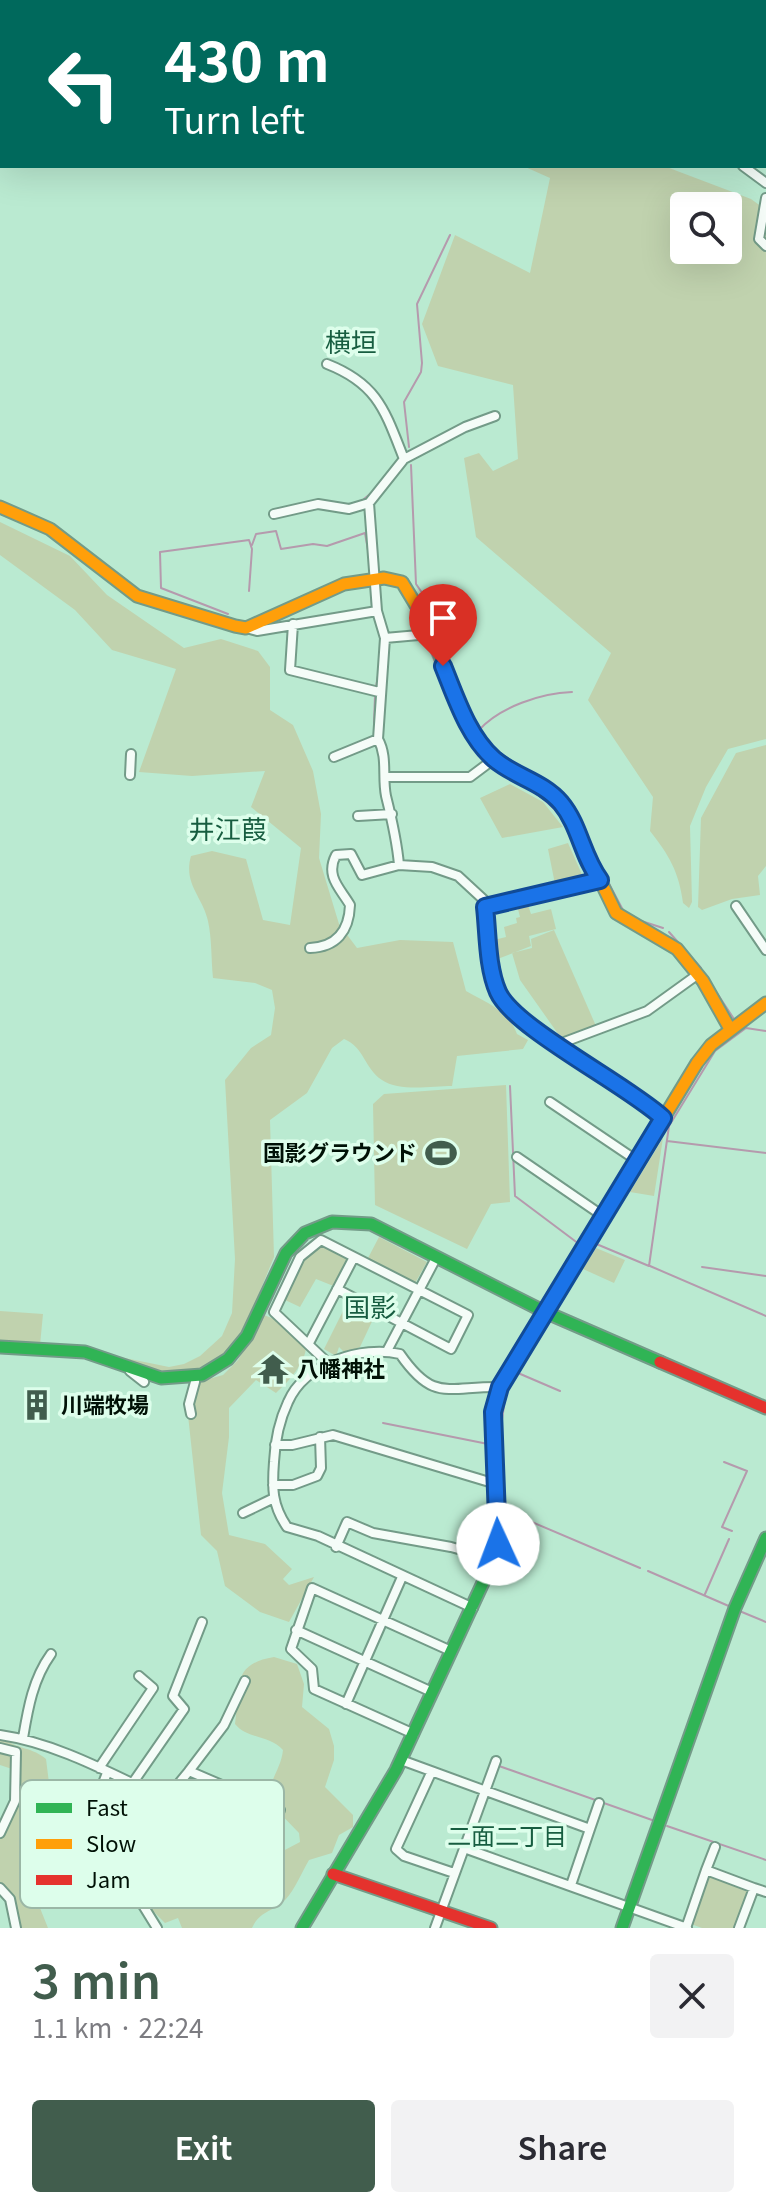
<!DOCTYPE html>
<html lang="en">
<head>
<meta charset="utf-8">
<style>
  body { margin:0; font-family:Georgia,"Noto Sans JP",serif; background:#f2f2f3; color:#2b2b33; height:100vh; display:flex; flex-direction:column; font-size:30px; white-space:nowrap }
  * { box-sizing:border-box; margin:0 }
  p { font-size:26px; color:#7c7c81 }
  .icon { flex:none; width:44px; height:44px; fill:none; stroke:currentColor; stroke-width:2; stroke-linecap:round; stroke-linejoin:round }
  .map { position:relative; height:1928px; overflow:hidden }
  .sheet { display:flex; flex-direction:column; background:#fff; flex:1 }
  .sheet>* { flex:none }
  .banner { position:absolute; left:0px; top:0px; width:766px; height:168px; box-shadow:0 8px 32px #0002; background:#00695c; color:#fff; overflow:hidden }
  .fabs { position:absolute; left:670px; top:192px; display:grid; gap:16px }
  .fabs a { display:grid; place-items:center; width:72px; height:72px; border-radius:8px; background:#fff; box-shadow:0 8px 32px #0002; font-size:40px }
  .pin { position:absolute; display:grid; place-items:center; width:68px; height:68px; color:#fff; margin:-82px -34px; border-radius:50% 50% 50% 0; rotate:-45deg; box-shadow:0 0 8px #0007 }
  .pin .icon { rotate:45deg }
  .me { position:absolute; width:88px; margin:-44px; rotate:358deg; stroke-linejoin:round; filter:drop-shadow(0 0 6px #0008) }
  .turn { display:flex; align-items:center; gap:28px; height:168px; padding:0 32px; font-size:36px }
  .turn .icon { width:104px; height:104px; stroke-width:2.5 }
  .turn b { display:block; font-size:56px; line-height:68px }
  .round { display:grid; place-items:center; flex:none; width:84px; height:84px; border-radius:8px; background:#f2f2f3 }
  .head { display:flex; align-items:center; justify-content:space-between; height:136px; padding:0 32px }
  h1 { font-size:48px; font-weight:600; line-height:60px; color:#415d4d }
  .button { display:flex; gap:16px; margin-top:auto; padding:16px 32px }
  .button a { flex:1; height:92px; border-radius:8px; background:#415d4d; color:#fff; font-size:32px; font-weight:600; line-height:92px; text-align:center }
  .button a+a { background:#f2f2f3; color:#2b2b33 }
  .map>svg:first-child { display:block }
  .green { fill:#c0d2ae; fill-rule:evenodd }
  .lines { fill:none; stroke-linecap:round; stroke-linejoin:round }
  .stream { stroke:#b59aad; stroke-width:2 }
  .street-casing { stroke:#739b88; stroke-width:12 }
  .fast-casing { stroke:#739b88; stroke-width:15 }
  .slow-casing { stroke:#739b88; stroke-width:15 }
  .jam-casing { stroke:#739b88; stroke-width:15 }
  .street { stroke:#f5fcf8; stroke-width:8 }
  .fast { stroke:#30b455; stroke-width:11 }
  .slow { stroke:#ff9f0a; stroke-width:11 }
  .jam { stroke:#e5322d; stroke-width:11 }
  .route-casing { stroke:#114b97; stroke-width:20 }
  .route { stroke:#1a73e8; stroke-width:14 }
  .labels { text-anchor:middle; stroke-width:7; stroke-linejoin:round; paint-order:stroke }
  .poi-label { font-size:22px; font-weight:bold; fill:#001106; stroke:#ddfeeb; text-anchor:start }
  .neighbourhood-label { font-size:24px; fill:#175d40; stroke:#ddfeeb }
  .quarter-label { font-size:26px; fill:#175d40; stroke:#ddfeeb }
  .key { fill:#ddfeeb; stroke:#9bb7a6; stroke-width:2 }
  .key-label { font-size:22px; fill:#001106 }
</style>
</head>
<body>
<div class="map">
<svg width="766" height="1928" viewBox="0 0 766 1928">
  <rect width="100%" height="100%" fill="#baead1"/>
  <path class="green" d="M523 166H664L751 199 766 210V739L728 749 706 787 690 826 692 902 689 908 683 903C679 872 669 855 650 831L653 797 588 700 611 653 476 537 464 458 479 453 493 471 518 459 513 385 438 366 422 324 455 235 530 273 550 178ZM684 206H728V250H684Z
    M0 522 70 556 107 595 184 648 221 639 258 651 270 667V710L293 725 313 771 321 814 319 858 339 924 357 948 400 940 453 942 466 991C487 1003 508 1010 517 1034L528 1040 523 1049 457 1056 452 1086C432 1086 399 1092 382 1080 364 1068 365 1048 344 1039L332 1048 307 1093 270 1120 274 1257 240 1340 223 1358 185 1374 164 1375 115 1356 169 1367 184 1364 200 1356 222 1336 232 1313 235 1259 225 1080 251 1048 271 1035 275 1008 272 990 255 983 213 978C211 960 212 939 208 921 203 897 183 884 191 856L212 851 246 859 263 920 290 925 301 848 251 807 265 771 192 776 139 772 176 669 112 650 75 610 0 555Z
    M766 745V866L758 876 760 895 732 899 702 910 698 907 701 818 736 753Z
    M510 784 543 802 563 827 502 838 480 798Z
    M568 843 584 879 555 884 548 849Z
    M527 902 531 914 551 909 556 929 529 936 531 946 495 960 490 941 506 937 504 927 517 923 516 918 520 917 517 905Z
    M554 930 596 1026 561 1038 520 980 512 953 532 948 531 939Z
    M506 1085 510 1202 491 1204 467 1249 375 1205 373 1104 384 1094Z
    M663 1138 654 1196 630 1192Z
    M379 1237 427 1262 414 1285 367 1260Z
    M320 1244 351 1259 336 1287 316 1279 300 1307 283 1299 302 1259Z
    M596 1248 625 1260 614 1283 583 1269Z
    M348 1301 375 1315 360 1347 345 1353 339 1347 336 1356 324 1349Z
    M0 1311 43 1314 40 1345 0 1341Z
    M264 1315 279 1321 306 1346C306 1363 288 1382 276 1393L256 1380 229 1408V1437L222 1493 229 1535 265 1544 292 1569 283 1579 289 1585 314 1577 289 1622 260 1612 225 1586 217 1551 201 1535 187 1406 198 1382 223 1375 238 1360Z
    M274 1657 297 1664 304 1684 302 1707 329 1729 334 1746V1760L325 1787 353 1815V1827L339 1835 332 1853 309 1860C302 1872 295 1889 286 1899 274 1912 260 1910 252 1928H182L178 1918 165 1923 150 1908 153 1895 185 1892 205 1865 217 1863 234 1870 249 1859 281 1852 300 1842 299 1833 269 1802C267 1782 281 1770 283 1750 270 1735 247 1739 235 1724 240 1690 230 1664 274 1657Z
    M0 1737C17 1749 34 1748 46 1759L50 1791 40 1908 48 1928H16L13 1907 0 1889V1838L16 1801 12 1769 0 1765Z
    M708 1876 749 1891 735 1928H702L691 1924Z"/>
  <g class="lines">
    <path class="stream" d="M409 447 404 402 421 372 422 363 417 304 450 235
      M411 465 416 584 425 597
      M364 499 376 489
      M252 545 256 534 276 531 281 549 313 544 327 546 365 533 369 556
      M371 585 372 608
      M427 605 440 638
      M228 614 161 588 160 552 249 540 252 549 249 591
      M376 621 381 640
      M430 650 449 697
      M376 687 379 670
      M453 707 467 737 484 758
      M374 723 375 696
      M479 730C500 707 541 693 572 692
      M493 766C523 785 555 800 571 833
      M391 799 400 840
      M573 839 575 846
      M577 852 589 879
      M438 865 450 870
      M606 878 624 912
      M632 918 663 928
      M669 932 701 968
      M707 978 734 1019
      M510 1086 515 1196 579 1244
      M667 1141 766 1153
      M594 1243 649 1266 669 1126 715 1051 746 1028 766 1031
      M650 1266 766 1316
      M702 1267 766 1276
      M557 1305 589 1252
      M518 1373 560 1391
      M383 1423 488 1444
      M500 1433 506 1392 546 1324
      M500 1441 506 1511 640 1568
      M724 1462 747 1471 722 1527 732 1531
      M648 1571 731 1607
      M705 1594 729 1539
      M737 1610 766 1622
      M499 1766 652 1820
      M667 1826 766 1860"/>
    <defs>
      <path id="street" d="M743 166 766 183
        M766 198 759 239 766 246
        M327 364C378 384 385 411 404 459
        M274 514 318 504 349 509 369 503
        M293 624 290 670 379 692
        M246 628 257 631 377 611
        M385 638 430 634
        M334 757 378 739
        M130 775 131 754
        M385 777H470L494 759
        M358 816 392 814
        M399 865C397 841 392 820 386 796 382 777 388 757 378 739L385 638 377 611 369 503 404 459 465 427 495 416
        M736 906 766 950
        M485 907 600 880
        M310 948C336 947 349 932 350 905 340 888 325 876 336 855L351 854 362 875 399 865 432 867 458 876 484 900C490 929 485 964 497 992 513 1027 627 1085 663 1118
        M559 1044 647 1011 697 975
        M550 1102 636 1160
        M517 1157 603 1216
        M309 1343 354 1257
        M387 1351 436 1258
        M328 1363 274 1312 300 1257 321 1240 468 1315 451 1349 337 1289
        M130 1371 144 1382
        M191 1414 189 1404 195 1382
        M275 1445H292L333 1435 496 1484
        M273 1485H293L317 1476 321 1468 320 1437
        M243 1513 272 1499
        M336 1547 347 1522 373 1533 451 1547 494 1559
        M473 1608 318 1536 287 1527C272 1505 272 1488 274 1462 275 1442 279 1421 288 1402 305 1363 362 1345 400 1354 434 1403 447 1386 500 1387
        M296 1630 432 1692
        M346 1704 402 1577
        M414 1734 314 1689 312 1669 291 1649 312 1588 451 1651
        M0 1735C56 1743 110 1773 161 1797L136 1894 157 1928
        M23 1738C28 1708 33 1679 51 1654
        M0 1748 16 1752 15 1801 0 1833
        M401 1760 590 1829 571 1885
        M99 1768 153 1688 139 1676
        M189 1771 224 1725 245 1681
        M107 1773 94 1806 80 1882 136 1894
        M431 1773 396 1849 404 1856 454 1873
        M132 1784 184 1709 173 1696 202 1622
        M161 1797 171 1793 212 1836 260 1851 280 1810 189 1771 171 1793
        M590 1829 599 1803
        M464 1848 687 1928
        M142 1864 163 1869 167 1859 195 1870
        M706 1870 715 1847
        M0 1888 10 1899 16 1928
        M754 1888 766 1892
        M435 1928 496 1761
        M686 1928 706 1870 754 1888 739 1928"/>
      <path id="fast" d="M0 1347 85 1352 161 1378 202 1375 228 1359 247 1336 286 1253 305 1233 332 1222 371 1224 545 1312 660 1362
        M302 1928 396 1770 494 1559 498 1544 493 1412 500 1387 547 1310
        M622 1928 735 1608 766 1538"/>
      <path id="slow" d="M0 507 50 529 137 596 235 626 246 628 344 584 384 578 402 582 431 630
        M586 851 616 913 677 949 703 981 730 1029
        M547 1310 697 1063 711 1045 766 1003"/>
      <path id="jam" d="M431 630 455 698 474 736 493 756 560 802 586 851
        M660 1362 766 1408
        M333 1874 491 1928"/>
    </defs>
    <use href="#street" class="street-casing"/>
    <use href="#fast" class="fast-casing"/>
    <use href="#slow" class="slow-casing"/>
    <use href="#jam" class="jam-casing"/>
    <use href="#street" class="street"/>
    <use href="#fast" class="fast"/>
    <use href="#slow" class="slow"/>
    <use href="#jam" class="jam"/>
  </g>
  <g class="lines">
    <defs>
      <path id="route" d="M443 666C456 698 468 736 494 759 515 777 542 781 561 803 580 826 582 856 600 880L485 907C488 933 487 967 498 992 514 1028 626 1084 663 1118L500 1387 493 1412 498 1544"/>
    </defs>
    <use href="#route" class="route-casing"/>
    <use href="#route" class="route"/>
  </g>
  <defs>
    <symbol id="stadium-bare" viewBox="-9 -9 18 18"><path d="M0-5a6.5 5 0 1 0 0 10a6.5 5 0 1 0 0-10ZM-3.5-1.8h7v3.6h-7Z" fill="#415d4d" stroke="#ddfeeb" stroke-width="2.5" paint-order="stroke"/></symbol>
    <symbol id="temple-bare" viewBox="-9 -9 18 18"><path d="M0-6L5-2H3V0L6.5 2.5H4V6H1.5V3h-3V6H-4V2.5H-6.5L-3 0V-2H-5Z" fill="#415d4d" stroke="#ddfeeb" stroke-width="2.5" paint-order="stroke"/></symbol>
    <symbol id="building-bare" viewBox="-9 -9 18 18"><path d="M-4-6H4V6H1V3H-1V6H-4ZM-2.5-4.3h1.7v1.8h-1.7ZM.8-4.3h1.7v1.8H.8ZM-2.5-1h1.7V.8h-1.7ZM.8-1h1.7V.8H.8Z" fill="#415d4d" stroke="#ddfeeb" stroke-width="2.5" paint-order="stroke"/></symbol>
  </defs>
  <g fill-rule="evenodd">
    <use href="#stadium-bare" x="419" y="1131" width="44" height="44"/>
    <use href="#temple-bare" x="251" y="1347" width="44" height="44"/>
    <use href="#building-bare" x="15" y="1383" width="44" height="44"/>
  </g>
  <g class="labels">
    <g class="poi-label">
      <text x="417" y="1161" text-anchor="end">国影グラウンド</text>
      <text x="297" y="1377">八幡神社</text>
      <text x="61" y="1413">川端牧場</text>
    </g>
    <g class="neighbourhood-label">
      <text x="507" y="1845">二面二丁目</text>
    </g>
    <g class="quarter-label">
      <text x="351" y="352">横垣</text>
      <text x="228" y="839">井江葭</text>
      <text x="370" y="1317">国影</text>
    </g>
  </g>
  <rect x="20" y="1780" width="264" height="128" rx="12" class="key"/>
  <rect x="36" y="1803" width="36" height="10" fill="#30b455"/>
  <rect x="36" y="1839" width="36" height="10" fill="#ff9f0a"/>
  <rect x="36" y="1875" width="36" height="10" fill="#e5322d"/>
  <g class="key-label">
    <text x="86" y="1816">Fast</text>
    <text x="86" y="1852">Slow</text>
    <text x="86" y="1888">Jam</text>
  </g>
</svg>
<div class="fabs">
<a><svg class="icon" aria-label="search" viewBox="0 0 24 24"><circle cx="10" cy="10" r="6"/><path d="M15 15l6 6"/></svg></a>
</div>
<div class="pin" style="left:443px;top:666px;background:#d93025"><svg class="icon" aria-label="arrive" viewBox="0 0 24 24"><path d="M6 21V4h12l-3 4 3 4H6"/></svg></div>
<svg class="me" style="left:498px;top:1544px" viewBox="-20 -20 40 40"><circle r="19" fill="#fff"/><path d="M0-13L10 11 0 6-10 11z" fill="#1a73e8"/></svg>
<div class="banner">
<div class="turn"><svg class="icon" aria-label="left" viewBox="0 0 24 24"><path d="M17 20v-9H6M10 6l-5 5 5 5"/></svg><div><b>430 m</b>Turn left</div></div>
</div>
</div>
<section class="sheet">
<div class="head"><div><h1>3 min</h1><p>1.1 km · 22:24</p></div><a class="round"><svg class="icon" aria-label="close" viewBox="0 0 24 24"><path d="M6 6l12 12M18 6L6 18"/></svg></a></div>
<div class="button"><a>Exit</a><a>Share</a></div>
</section>
</body>
</html>
